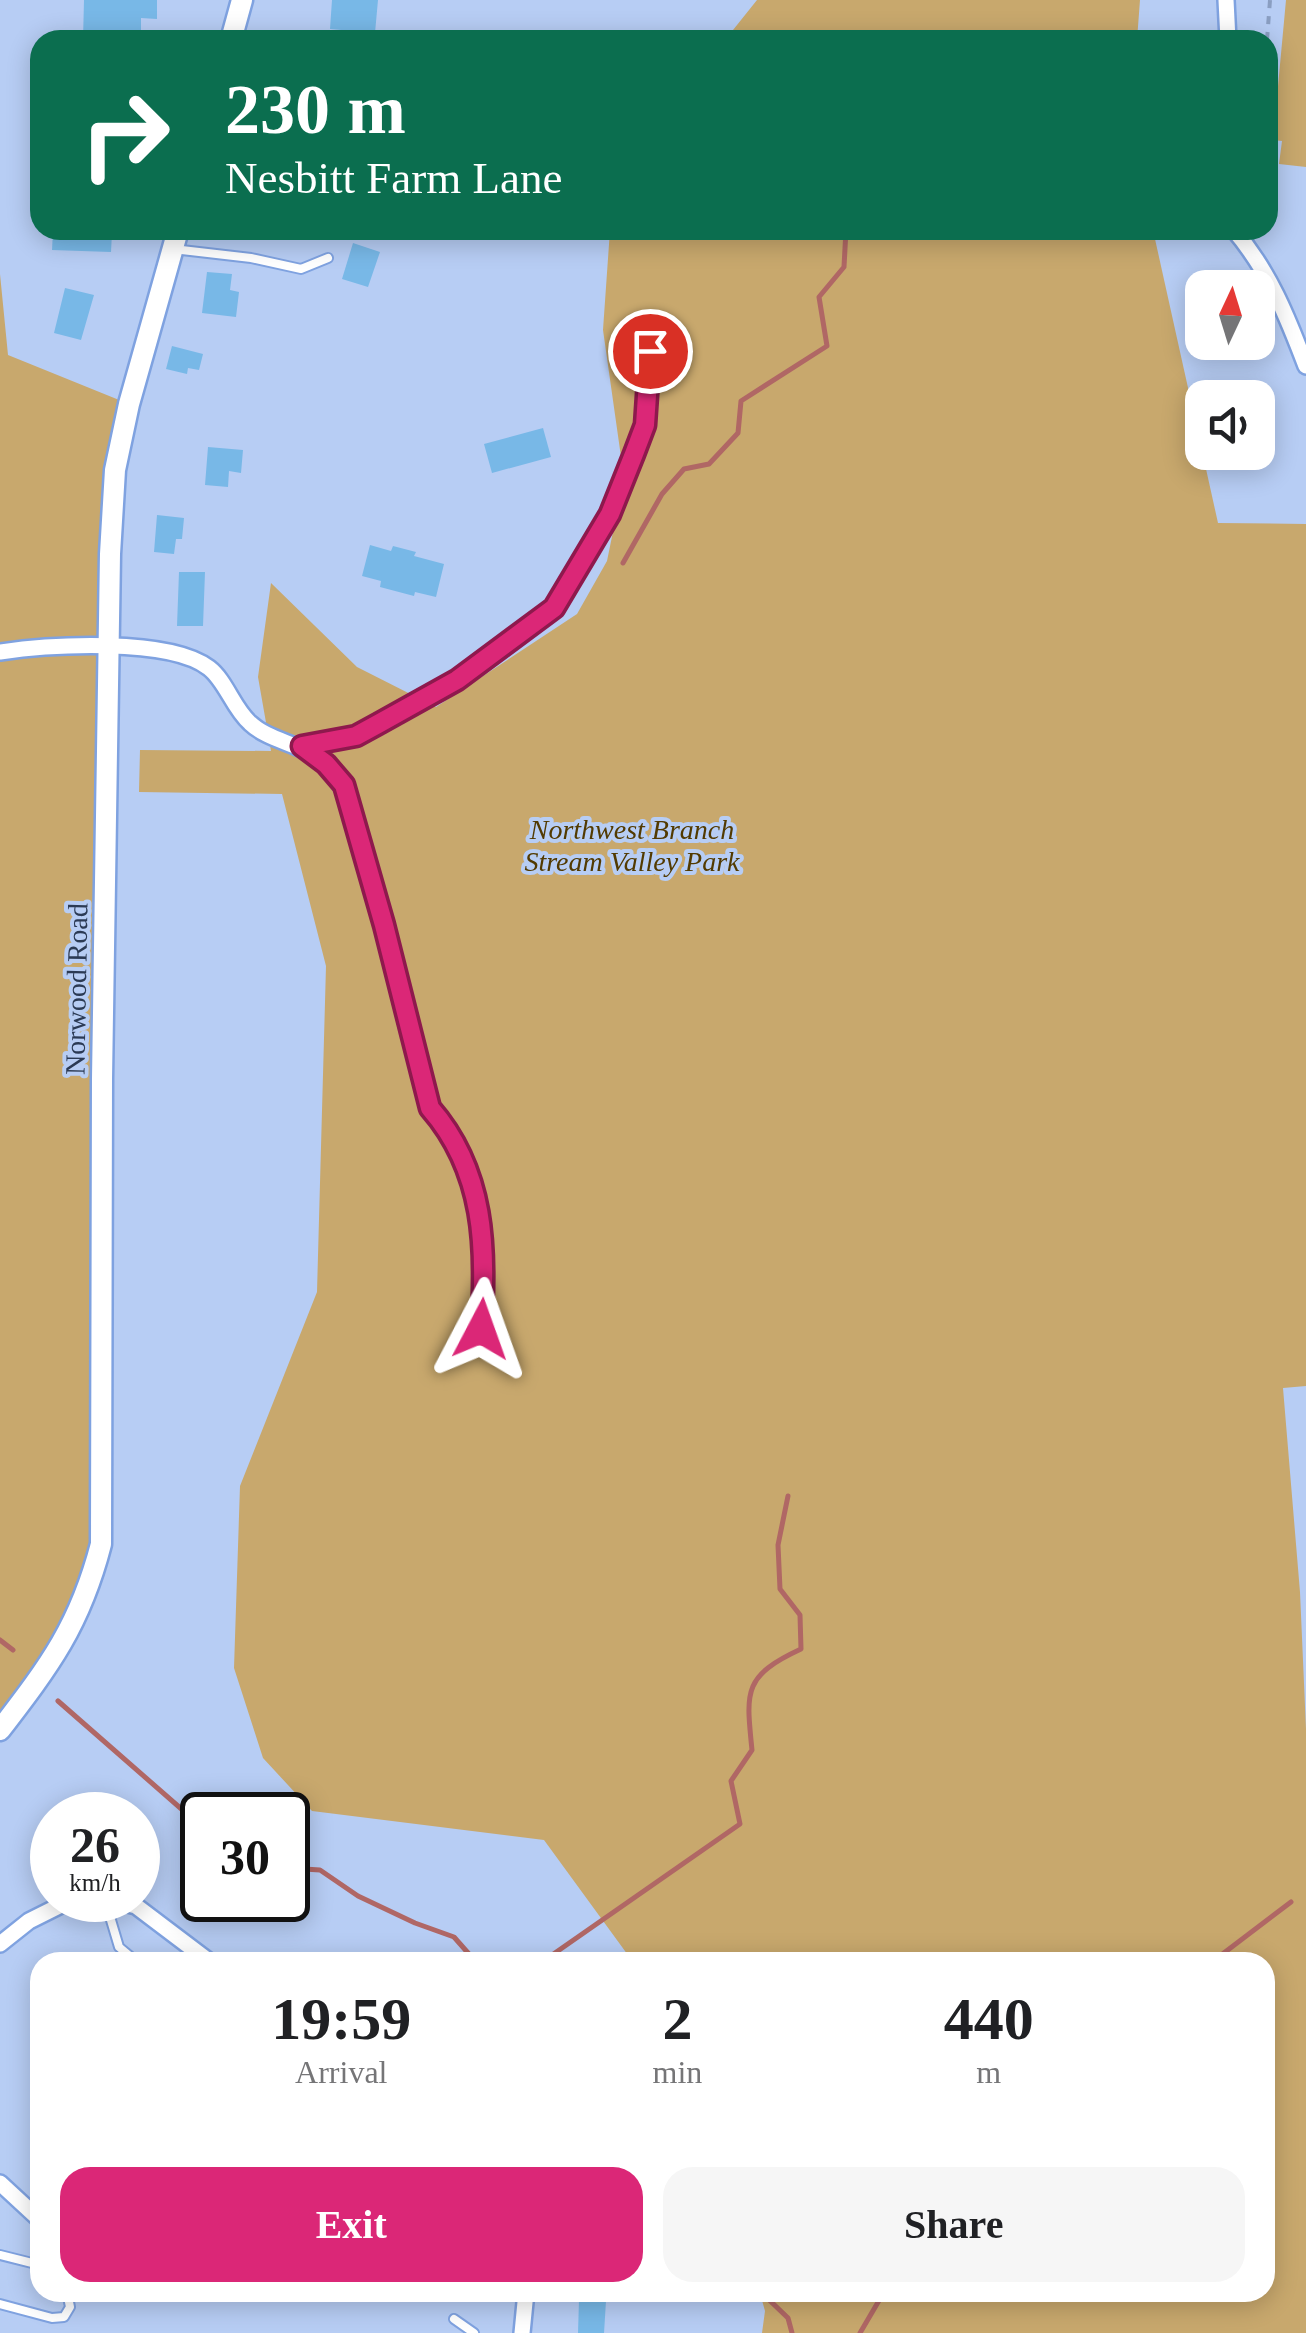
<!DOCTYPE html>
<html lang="en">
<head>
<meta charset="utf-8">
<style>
  body { margin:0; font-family:Georgia,serif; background:#f6f6f6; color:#202124; height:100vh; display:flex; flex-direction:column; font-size:38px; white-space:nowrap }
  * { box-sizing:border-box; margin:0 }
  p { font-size:32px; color:#757577 }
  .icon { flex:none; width:55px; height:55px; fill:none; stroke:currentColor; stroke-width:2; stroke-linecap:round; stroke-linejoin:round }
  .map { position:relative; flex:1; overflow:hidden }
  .sheet { position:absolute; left:30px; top:1952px; width:1245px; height:350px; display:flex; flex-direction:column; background:#fff; border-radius:30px; box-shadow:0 5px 25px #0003 }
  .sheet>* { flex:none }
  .guide { position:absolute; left:30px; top:30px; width:1248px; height:210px; border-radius:30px; box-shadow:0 5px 25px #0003; background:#0b6e4f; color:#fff; overflow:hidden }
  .needle { width:65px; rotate:4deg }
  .controls { position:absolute; left:1185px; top:270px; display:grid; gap:20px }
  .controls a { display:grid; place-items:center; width:90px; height:90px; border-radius:20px; background:#fff; box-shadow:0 5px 25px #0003; font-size:50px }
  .speed { position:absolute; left:30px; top:1792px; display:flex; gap:20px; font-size:50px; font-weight:700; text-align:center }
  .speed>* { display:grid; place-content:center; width:130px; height:130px; border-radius:50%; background:#fff; box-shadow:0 5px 25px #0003; line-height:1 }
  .speed small { font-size:25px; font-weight:400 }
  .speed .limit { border:5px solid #111; border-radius:15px; background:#fff; color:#111 }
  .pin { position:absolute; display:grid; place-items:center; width:85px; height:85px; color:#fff; margin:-42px; border:5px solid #fff; border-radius:50%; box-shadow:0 2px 10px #0007 }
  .me { position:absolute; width:110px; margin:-55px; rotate:4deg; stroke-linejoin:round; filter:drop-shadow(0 0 8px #0008) }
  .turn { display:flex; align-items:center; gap:35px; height:210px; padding:0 30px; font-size:45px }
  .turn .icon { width:130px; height:130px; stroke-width:2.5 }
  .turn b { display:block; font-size:70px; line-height:85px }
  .eta { display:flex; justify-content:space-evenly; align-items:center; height:170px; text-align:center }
  .eta b { font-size:60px; font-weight:600; line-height:70px }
  .button { display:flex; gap:20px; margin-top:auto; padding:20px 30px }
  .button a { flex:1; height:115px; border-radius:30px; background:#db2777; color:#fff; font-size:40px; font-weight:600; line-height:115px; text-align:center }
  .button a+a { background:#f6f6f6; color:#202124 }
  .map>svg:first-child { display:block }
  .green { fill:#c8a86d }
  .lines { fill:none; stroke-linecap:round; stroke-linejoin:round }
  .stream { stroke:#b06765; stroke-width:5 }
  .building { fill:#78b8e7 }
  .service-casing { stroke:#7fa2e0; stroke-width:12 }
  .minor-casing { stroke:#7fa2e0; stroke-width:20 }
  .tertiary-casing { stroke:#7fa2e0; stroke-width:25 }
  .path { stroke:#8a9ec1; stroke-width:4; stroke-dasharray:8 8; stroke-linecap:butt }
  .service { stroke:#fff; stroke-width:8 }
  .minor { stroke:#fff; stroke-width:15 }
  .tertiary { stroke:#fff; stroke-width:20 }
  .route-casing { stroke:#8e194d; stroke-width:25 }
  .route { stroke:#db2777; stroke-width:18 }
  .labels { text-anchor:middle; stroke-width:8; stroke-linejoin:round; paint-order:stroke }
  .park-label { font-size:28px; font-style:italic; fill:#523a01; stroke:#b7cdf4 }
  .street-label { font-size:28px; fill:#2b3a54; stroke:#b7cdf4 }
</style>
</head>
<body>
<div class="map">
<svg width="1306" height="2333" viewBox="0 0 1306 2333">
  <rect width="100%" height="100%" fill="#b7cdf4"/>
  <path class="green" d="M757 0H1140L1137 40H725Z
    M1286 0H1306V167L1279 164 1282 141 1273 140Z
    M610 230H1153L1218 523 1306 524V1386L1283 1388 1300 1592 1306 1729V2333H762L765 2311 760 2293 1265 2292V1962H633L544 1840 312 1811 263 1758 234 1668 240 1486 317 1292 326 966 282 794 139 792 140 750 271 751 258 677 271 583 357 667 436 707 577 614 607 561 624 478 603 330Z
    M0 274 8 355 129 404 115 470 90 1585 0 1730Z"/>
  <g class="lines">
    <path class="stream" d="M623 563 662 494 684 469 709 464 738 433 741 401 827 346 819 297 844 267 846 230
      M0 1640 13 1650
      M58 1701 202 1827
      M288 1868 320 1870 358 1896 415 1923 454 1937 476 1962
      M508 1962 512 1959 529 1962
      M542 1962 740 1824 731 1781 752 1750C746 1691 743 1676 801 1649L800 1615 780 1589 778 1545 788 1496
      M1212 1962 1291 1902
      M761 2292 788 2318 792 2333
      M860 2333 884 2292"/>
  </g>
  <path class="building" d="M84 0H157V19L141 18V40H83Z
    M332 0H378L375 33 330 29Z
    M53 230H107L112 233 111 252 52 250Z
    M353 243 380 252 368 287 342 279Z
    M207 272 232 274 230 290 239 292 236 317 202 313Z
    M65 288 94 295 81 340 54 333Z
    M172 346 203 354 199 370 188 368 187 374 166 369Z
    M543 428 551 457 492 473 484 444Z
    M208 447 243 450 241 473 229 471 228 487 205 485Z
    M157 515 184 518 182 539H176L174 554 154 552Z
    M370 545 391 551 393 546 416 552 414 556 444 564 436 597 415 592 414 596 380 587 381 581 362 576Z
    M179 572H205L203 626H177Z
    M579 2300 606 2301 604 2333H578Z"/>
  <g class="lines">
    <defs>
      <path id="service" d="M173 249 251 258 301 269 328 258
        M105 1900 119 1947 137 1962
        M0 2255 40 2265
        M0 2304 52 2318 64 2317 70 2307 67 2292
        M454 2319 474 2333"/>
      <path id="minor" d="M1226 0 1228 40
        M1234 230C1269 271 1287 316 1306 366
        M0 652C48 645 169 637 209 668 226 681 233 708 250 723 271 743 306 743 328 767 351 791 355 826 364 858 389 940 409 1024 430 1108 485 1171 487 1249 481 1329
        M302 746 357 736 378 724 457 680 554 608 610 514 645 425 650 351
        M112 1900 136 1906 210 1962
        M0 1944 29 1921 71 1900
        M0 2183 40 2220
        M522 2333 526 2292"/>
      <path id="tertiary" d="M231 40 242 0
        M0 1730C50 1665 80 1625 101 1544L102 1079 110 554 115 470 129 404 178 230"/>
    </defs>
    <use href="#service" class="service-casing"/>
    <use href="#minor" class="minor-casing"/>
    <use href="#tertiary" class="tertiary-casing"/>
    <path class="path" d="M1267 40 1270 0"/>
    <use href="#service" class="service"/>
    <use href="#minor" class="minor"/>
    <use href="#tertiary" class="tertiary"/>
  </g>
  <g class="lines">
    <defs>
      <path id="route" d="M481 1329C487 1249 485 1171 430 1108L384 925 344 785 326 764 302 746 356 736 378 724 457 680 554 608 610 514 634 454 645 425 650 351"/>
    </defs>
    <use href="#route" class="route-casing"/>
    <use href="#route" class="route"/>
  </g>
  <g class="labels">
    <g class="park-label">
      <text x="632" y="839">Northwest Branch<tspan x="632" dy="32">Stream Valley Park</tspan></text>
    </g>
    <g class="street-label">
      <text transform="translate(76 989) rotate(-89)" y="10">Norwood Road</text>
    </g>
  </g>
</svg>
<div class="controls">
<a><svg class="needle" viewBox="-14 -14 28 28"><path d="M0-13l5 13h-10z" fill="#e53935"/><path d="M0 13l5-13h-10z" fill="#757577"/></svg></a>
<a><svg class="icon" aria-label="sound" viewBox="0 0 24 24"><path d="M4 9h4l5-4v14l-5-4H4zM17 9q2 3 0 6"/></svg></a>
</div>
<div class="speed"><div>26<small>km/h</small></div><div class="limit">30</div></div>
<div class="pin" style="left:650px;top:351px;background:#d93025"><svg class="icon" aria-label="arrive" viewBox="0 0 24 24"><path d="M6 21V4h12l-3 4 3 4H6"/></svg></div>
<svg class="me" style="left:481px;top:1329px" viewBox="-20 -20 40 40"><path d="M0-17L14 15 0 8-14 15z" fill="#db2777" stroke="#fff" stroke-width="4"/></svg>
<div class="guide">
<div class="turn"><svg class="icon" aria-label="right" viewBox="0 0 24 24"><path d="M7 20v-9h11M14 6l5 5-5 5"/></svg><div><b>230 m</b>Nesbitt Farm Lane</div></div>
</div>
<section class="sheet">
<div class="eta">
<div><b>19:59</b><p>Arrival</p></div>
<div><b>2</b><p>min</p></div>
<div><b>440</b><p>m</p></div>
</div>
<div class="button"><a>Exit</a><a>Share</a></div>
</section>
</div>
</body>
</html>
